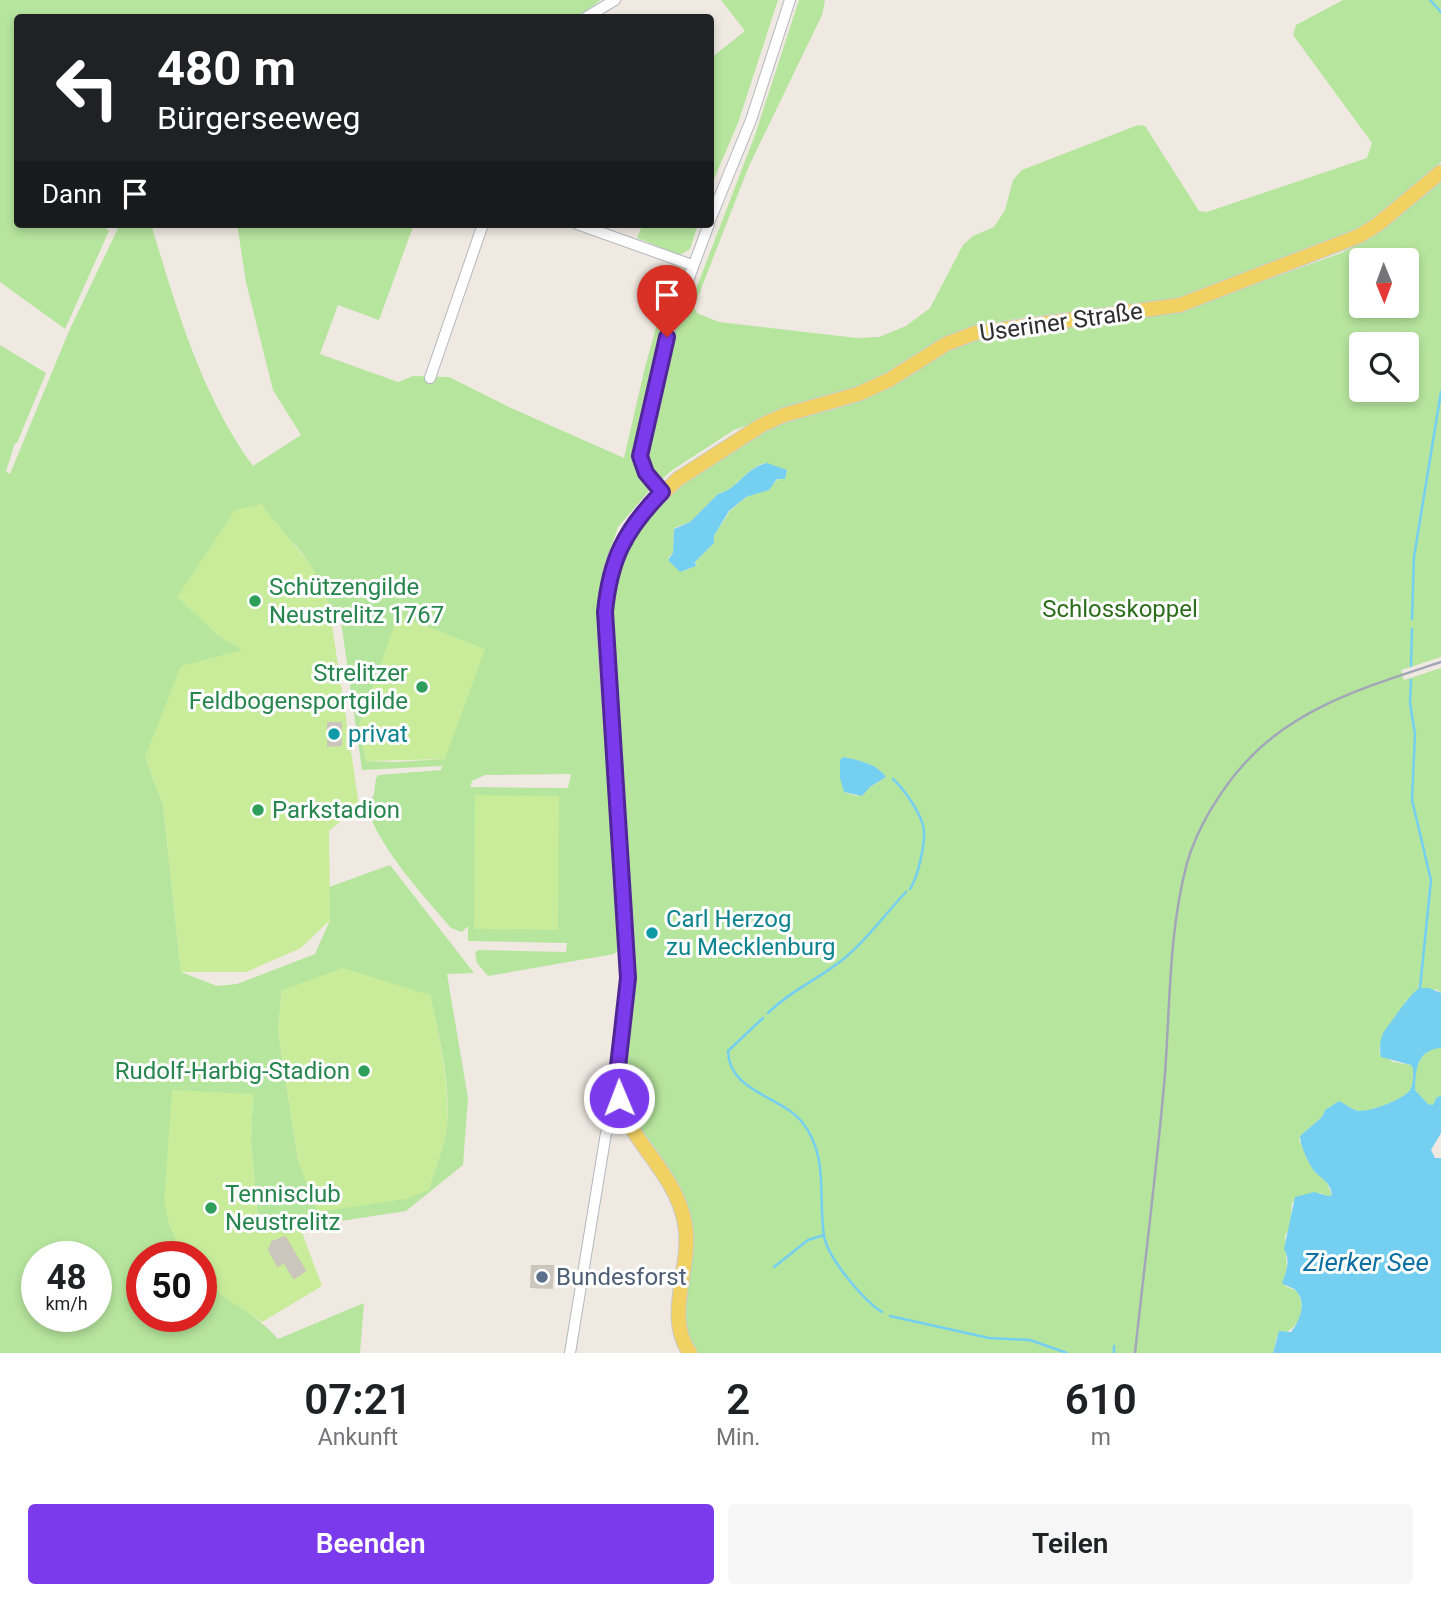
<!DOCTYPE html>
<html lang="de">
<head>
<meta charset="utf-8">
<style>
  body { margin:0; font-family:Roboto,sans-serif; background:#f6f6f6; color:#202124; height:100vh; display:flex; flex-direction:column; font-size:26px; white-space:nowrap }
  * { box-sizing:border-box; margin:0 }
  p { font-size:23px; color:#757577 }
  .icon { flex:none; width:38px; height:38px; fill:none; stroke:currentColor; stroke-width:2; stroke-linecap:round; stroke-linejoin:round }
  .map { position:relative; height:1353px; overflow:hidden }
  .panel { display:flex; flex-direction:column; background:#fff; flex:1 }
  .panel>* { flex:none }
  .top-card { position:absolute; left:14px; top:14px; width:700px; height:214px; border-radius:7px; box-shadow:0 4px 10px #0003; background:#202124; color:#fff; overflow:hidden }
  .needle { width:46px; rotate:179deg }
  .tools { position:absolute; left:1349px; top:248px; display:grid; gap:14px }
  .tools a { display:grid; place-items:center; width:70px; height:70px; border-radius:7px; background:#fff; box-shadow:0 4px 10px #0003; font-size:35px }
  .speed { position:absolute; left:21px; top:1241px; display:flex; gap:14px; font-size:35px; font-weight:700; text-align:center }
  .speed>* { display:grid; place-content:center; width:91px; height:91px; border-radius:50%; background:#fff; box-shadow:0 4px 10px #0003; line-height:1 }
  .speed small { font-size:18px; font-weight:400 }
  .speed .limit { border:10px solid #d22; background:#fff; color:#111 }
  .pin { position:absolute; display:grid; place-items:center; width:60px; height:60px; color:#fff; margin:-72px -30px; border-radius:50% 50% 50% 0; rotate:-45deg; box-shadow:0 0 7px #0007 }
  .pin .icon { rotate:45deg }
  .me { position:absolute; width:77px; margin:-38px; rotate:359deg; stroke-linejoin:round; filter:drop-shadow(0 0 5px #0008) }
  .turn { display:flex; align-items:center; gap:24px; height:147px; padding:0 28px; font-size:32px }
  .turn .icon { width:91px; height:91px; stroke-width:2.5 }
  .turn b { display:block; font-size:49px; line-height:60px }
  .then { display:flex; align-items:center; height:66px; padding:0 28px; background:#0003; gap:14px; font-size:26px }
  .eta { display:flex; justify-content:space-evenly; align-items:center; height:119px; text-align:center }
  .eta b { font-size:42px; font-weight:600; line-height:49px }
  .cta { display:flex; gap:14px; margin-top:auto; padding:14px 28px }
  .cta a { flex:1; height:80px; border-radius:7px; background:#7c3aed; color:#fff; font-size:28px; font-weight:600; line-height:80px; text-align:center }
  .cta a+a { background:#f6f6f6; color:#202124 }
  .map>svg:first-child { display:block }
  .green { fill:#b6e59e; fill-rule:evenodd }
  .pitch { fill:#c9ec9a }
  .water { fill:#75cff0 }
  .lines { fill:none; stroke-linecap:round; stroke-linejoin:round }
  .stream { stroke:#75cff0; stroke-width:2.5 }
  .building { fill:#cbc7bf; stroke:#cbc5ba; stroke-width:2 }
  .minor-casing { stroke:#b4b7c1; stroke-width:12 }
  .major-casing { stroke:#c9c9c9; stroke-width:16 }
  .minor { stroke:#fff; stroke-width:10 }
  .major { stroke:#f2d163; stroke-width:14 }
  .rail { stroke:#a3a6b8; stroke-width:2.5 }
  .route-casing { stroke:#51269a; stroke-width:18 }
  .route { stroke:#7c3aed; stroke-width:12 }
  .leisure-dot { fill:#2e9e5b; stroke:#fff; stroke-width:2.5 }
  .culture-dot { fill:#0f9aa8; stroke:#fff; stroke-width:2.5 }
  .service-dot { fill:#5c6f8a; stroke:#fff; stroke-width:2.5 }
  .labels { text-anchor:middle; stroke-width:6; stroke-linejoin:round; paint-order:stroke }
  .street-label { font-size:24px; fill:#2e2e2e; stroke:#fff }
  .leisure-label { font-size:24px; fill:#27864d; stroke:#fff; text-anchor:start }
  .park-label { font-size:24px; fill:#2c6e1b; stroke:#fff }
  .culture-label { font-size:24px; fill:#0d838f; stroke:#fff; text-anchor:start }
  .service-label { font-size:24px; fill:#4e5e75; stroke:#fff; text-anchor:start }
  .water-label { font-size:26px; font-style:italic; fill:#0d6fa3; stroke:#fff }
</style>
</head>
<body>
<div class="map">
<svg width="1441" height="1353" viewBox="0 0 1441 1353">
  <rect width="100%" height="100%" fill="#efe9e1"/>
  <path class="green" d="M0 0H601L576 18H18V224H101L109 231 65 329 0 282Z
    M721 0H778L738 123 711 186V58L745 31Z
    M799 0H825L822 15 749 166 694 307 697 313 719 322 857 338 879 337 906 326 930 308 963 245 973 236 994 227 1005 210 1013 180 1022 170 1138 125 1145 126 1199 211 1207 212 1367 158 1372 143 1293 35 1296 25 1343 0H1441V162L1373 219 1355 230 1178 298 1015 319 961 330 871 381 734 430 671 471 649 491 618 527 604 568 598 626 619 949 614 954 488 976 477 963 475 953 478 950 566 952 567 943 468 941V926L462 932 451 928C420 891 382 852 366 806L374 795 376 778 379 775 441 770 442 766 362 770 340 614 329 605 311 565 294 543 216 634 243 650 145 757 163 805 181 972 217 986 237 984 315 954 330 920 329 887 390 865 474 973 447 974 468 1098 463 1165 406 1211 314 1225 295 1214 258 1221 251 1141 253 1094 169 1223 183 1256H142V1316H201V1277C226 1300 256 1314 278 1339L364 1303 360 1353H0V345L46 373 17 443H15L6 471 10 474 69 331 120 224H151C176 307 201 395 253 466L301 435 273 390 246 282 237 224H414L379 320 338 305 320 354 398 382 413 376 449 377 511 408 624 458 645 367 671 274 669 264 693 272 681 307 688 310 755 135ZM399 615 445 759 395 762 366 761 359 726ZM571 774 568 788 470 787 472 781 485 775ZM282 990 430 995C439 1037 451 1083 447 1126 445 1148 434 1168 429 1190L298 1160 278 1031ZM37 1256H96V1316H37Z
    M1441 181V657L1401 670 1404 680 1441 668V993L1436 989 1406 1000C1401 1020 1381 1030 1379 1052L1393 1062 1411 1065 1414 1068C1413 1075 1414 1085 1410 1090 1402 1100 1372 1112 1359 1111 1352 1110 1346 1104 1339 1101L1325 1110 1322 1117 1300 1136 1299 1140 1315 1172 1325 1179 1332 1195 1328 1197 1321 1193 1292 1202 1290 1226 1285 1236 1287 1271 1285 1286 1297 1291C1308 1312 1298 1330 1277 1336L1273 1353H698C671 1322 699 1247 686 1204 676 1168 647 1143 631 1111L644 1097V1094L629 1106 624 1083 635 977 612 612 622 558 635 533 650 515 682 485 766 431 787 422 846 406 876 394 949 350 977 339 1181 311 1341 253 1362 242 1381 230ZM1362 261H1407V306H1362ZM1362 345H1407V390H1362ZM765 463 788 471 765 491 746 497 730 511 714 536V543L695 562 697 565 684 571 670 562 668 558 673 553 674 528 690 522 718 494C735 491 746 468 765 463ZM844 757C860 761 877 764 886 777L857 796 844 792 840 760Z
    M643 224H698L690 249 680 255 637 238Z
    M1435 1048H1441V1096L1437 1098 1433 1105 1428 1104 1415 1090C1416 1071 1415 1056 1435 1048Z"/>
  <path class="pitch" d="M261 504 311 565 329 605 359 805 329 831 330 920 301 948 246 972H181L163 805 145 757 181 666 242 650 216 634 177 597 235 510Z
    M398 615 485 649 445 759 366 761 359 726Z
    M475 795 559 796 558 930 474 929Z
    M343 968 430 995C439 1037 450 1083 447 1126 445 1148 434 1168 429 1190L406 1199 317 1212 298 1160 278 1031 282 990Z
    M172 1090 253 1094 251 1141 258 1220 295 1214 322 1286 262 1322 221 1295 201 1277V1256H183L169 1223 164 1202Z"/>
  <path class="water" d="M767 463 787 470 785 479H777L769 490 746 497 729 511 714 536V543L695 562 696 566 680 572 668 560 673 553 674 529 690 522 718 494C737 490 746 467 767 463Z
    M843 757C859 760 877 764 886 777L870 787 862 796 844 792 840 778V760Z
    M1420 988H1429L1441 993V1048C1416 1050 1416 1070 1415 1090L1428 1104 1433 1105 1437 1097 1441 1096V1133L1431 1150 1435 1158H1441V1353H1273L1279 1331 1291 1332C1299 1322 1307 1304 1297 1292 1294 1287 1287 1287 1282 1283 1286 1272 1291 1261 1284 1249L1295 1197 1314 1192 1328 1196 1332 1195C1330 1182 1323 1180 1315 1172 1309 1165 1300 1145 1300 1136L1322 1117 1325 1110 1339 1101C1346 1104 1352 1110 1359 1111 1372 1111 1402 1100 1410 1090 1414 1084 1413 1075 1413 1068L1411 1065 1381 1057C1379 1049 1380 1037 1385 1030 1393 1020 1411 992 1420 988Z"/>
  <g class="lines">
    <path class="stream" d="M1430 0 1441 12
      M1412 619 1414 557 1441 392
      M1411 666 1412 629
      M1411 680 1410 703 1415 734 1412 800 1431 880 1420 988
      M893 779C904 789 919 811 923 825 927 839 918 877 910 889
      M768 1013C792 989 822 978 847 956 869 937 886 913 906 892
      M763 1018 728 1051C729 1092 781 1096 802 1122 829 1155 818 1197 824 1236 828 1258 863 1300 882 1312
      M774 1267 808 1240 824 1235
      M890 1316 989 1338 1030 1340 1067 1353
      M1114 1353V1346"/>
  </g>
  <path class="building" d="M328 723H341V745L328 746Z
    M285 1237 305 1271 294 1278 284 1262 278 1266 269 1250 272 1242Z
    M532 1266H553L552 1288 531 1287Z"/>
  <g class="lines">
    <defs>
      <path id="minor" d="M585 18 615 0
        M710 220 751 120 790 0
        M577 224 692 265
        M430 378 483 224
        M662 492 642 465 641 446 667 337 709 224
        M570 1353 606 1133 624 1111"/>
      <path id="major" d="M690 1353C663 1316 693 1266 685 1224 676 1172 629 1142 619 1098 610 1059 629 1017 628 977 625 892 617 807 611 723 608 686 604 649 605 612L611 570 616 555 630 529 644 511 678 479 762 425 784 415 858 394 889 380 946 344 975 333 1180 305 1359 236 1377 225 1441 172"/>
    </defs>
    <use href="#minor" class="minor-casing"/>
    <use href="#major" class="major-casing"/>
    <use href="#minor" class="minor"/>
    <use href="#major" class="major"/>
    <path class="rail" d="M1135 1353C1145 1260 1157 1167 1165 1074 1170 1004 1169 930 1187 863 1197 828 1221 789 1245 763 1296 706 1372 685 1441 662"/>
  </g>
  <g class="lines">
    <defs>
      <path id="route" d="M619 1098 618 1067 628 978 605 612C610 559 625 530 662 492L646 473 640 456 667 337"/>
    </defs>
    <use href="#route" class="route-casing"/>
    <use href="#route" class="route"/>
  </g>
  <g class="leisure-dot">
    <circle cx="255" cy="601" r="7"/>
    <circle cx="422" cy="687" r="7"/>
    <circle cx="258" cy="810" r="7"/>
    <circle cx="364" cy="1071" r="7"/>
    <circle cx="211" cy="1208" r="7"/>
  </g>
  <g class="culture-dot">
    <circle cx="334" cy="734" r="7"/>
    <circle cx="652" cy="933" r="7"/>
  </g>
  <circle class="service-dot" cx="542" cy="1277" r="7"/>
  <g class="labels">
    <g class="street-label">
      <text transform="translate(1061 322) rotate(-8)" y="8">Useriner Straße</text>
    </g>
    <g class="leisure-label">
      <text x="269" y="595">Schützengilde<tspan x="269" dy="28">Neustrelitz 1767</tspan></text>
      <text x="408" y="681" text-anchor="end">Strelitzer<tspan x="408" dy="28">Feldbogensportgilde</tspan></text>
      <text x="272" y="818">Parkstadion</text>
      <text x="350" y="1079" text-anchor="end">Rudolf-Harbig-Stadion</text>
      <text x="225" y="1202">Tennisclub<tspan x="225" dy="28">Neustrelitz</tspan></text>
    </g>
    <g class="park-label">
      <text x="1120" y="617">Schlosskoppel</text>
    </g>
    <g class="culture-label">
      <text x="348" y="742">privat</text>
      <text x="666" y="927">Carl Herzog<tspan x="666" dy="28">zu Mecklenburg</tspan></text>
    </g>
    <g class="service-label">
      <text x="556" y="1285">Bundesforst</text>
    </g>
    <g class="water-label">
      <text x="1366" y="1271">Zierker See</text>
    </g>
  </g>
</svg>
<div class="tools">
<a><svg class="needle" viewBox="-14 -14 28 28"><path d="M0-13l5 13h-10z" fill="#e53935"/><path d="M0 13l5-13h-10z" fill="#757577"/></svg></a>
<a><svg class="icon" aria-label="search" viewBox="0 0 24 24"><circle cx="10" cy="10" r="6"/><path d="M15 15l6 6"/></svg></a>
</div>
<div class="speed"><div>48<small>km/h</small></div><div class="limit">50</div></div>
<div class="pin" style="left:667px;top:337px;background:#d93025"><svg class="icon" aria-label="arrive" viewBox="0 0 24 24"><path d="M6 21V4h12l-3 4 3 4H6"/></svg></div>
<svg class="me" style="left:619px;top:1098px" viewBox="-20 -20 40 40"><circle r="17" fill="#7c3aed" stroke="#fff" stroke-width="3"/><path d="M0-11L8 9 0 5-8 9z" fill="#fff"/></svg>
<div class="top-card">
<div class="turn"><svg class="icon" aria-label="left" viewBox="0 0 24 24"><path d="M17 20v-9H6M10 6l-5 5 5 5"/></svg><div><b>480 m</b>Bürgerseeweg</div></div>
<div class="then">Dann<svg class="icon" aria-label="arrive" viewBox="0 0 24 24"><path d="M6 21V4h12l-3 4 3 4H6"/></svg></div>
</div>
</div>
<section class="panel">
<div class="eta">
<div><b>07:21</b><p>Ankunft</p></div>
<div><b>2</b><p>Min.</p></div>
<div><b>610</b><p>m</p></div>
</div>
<div class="cta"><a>Beenden</a><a>Teilen</a></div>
</section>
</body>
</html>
